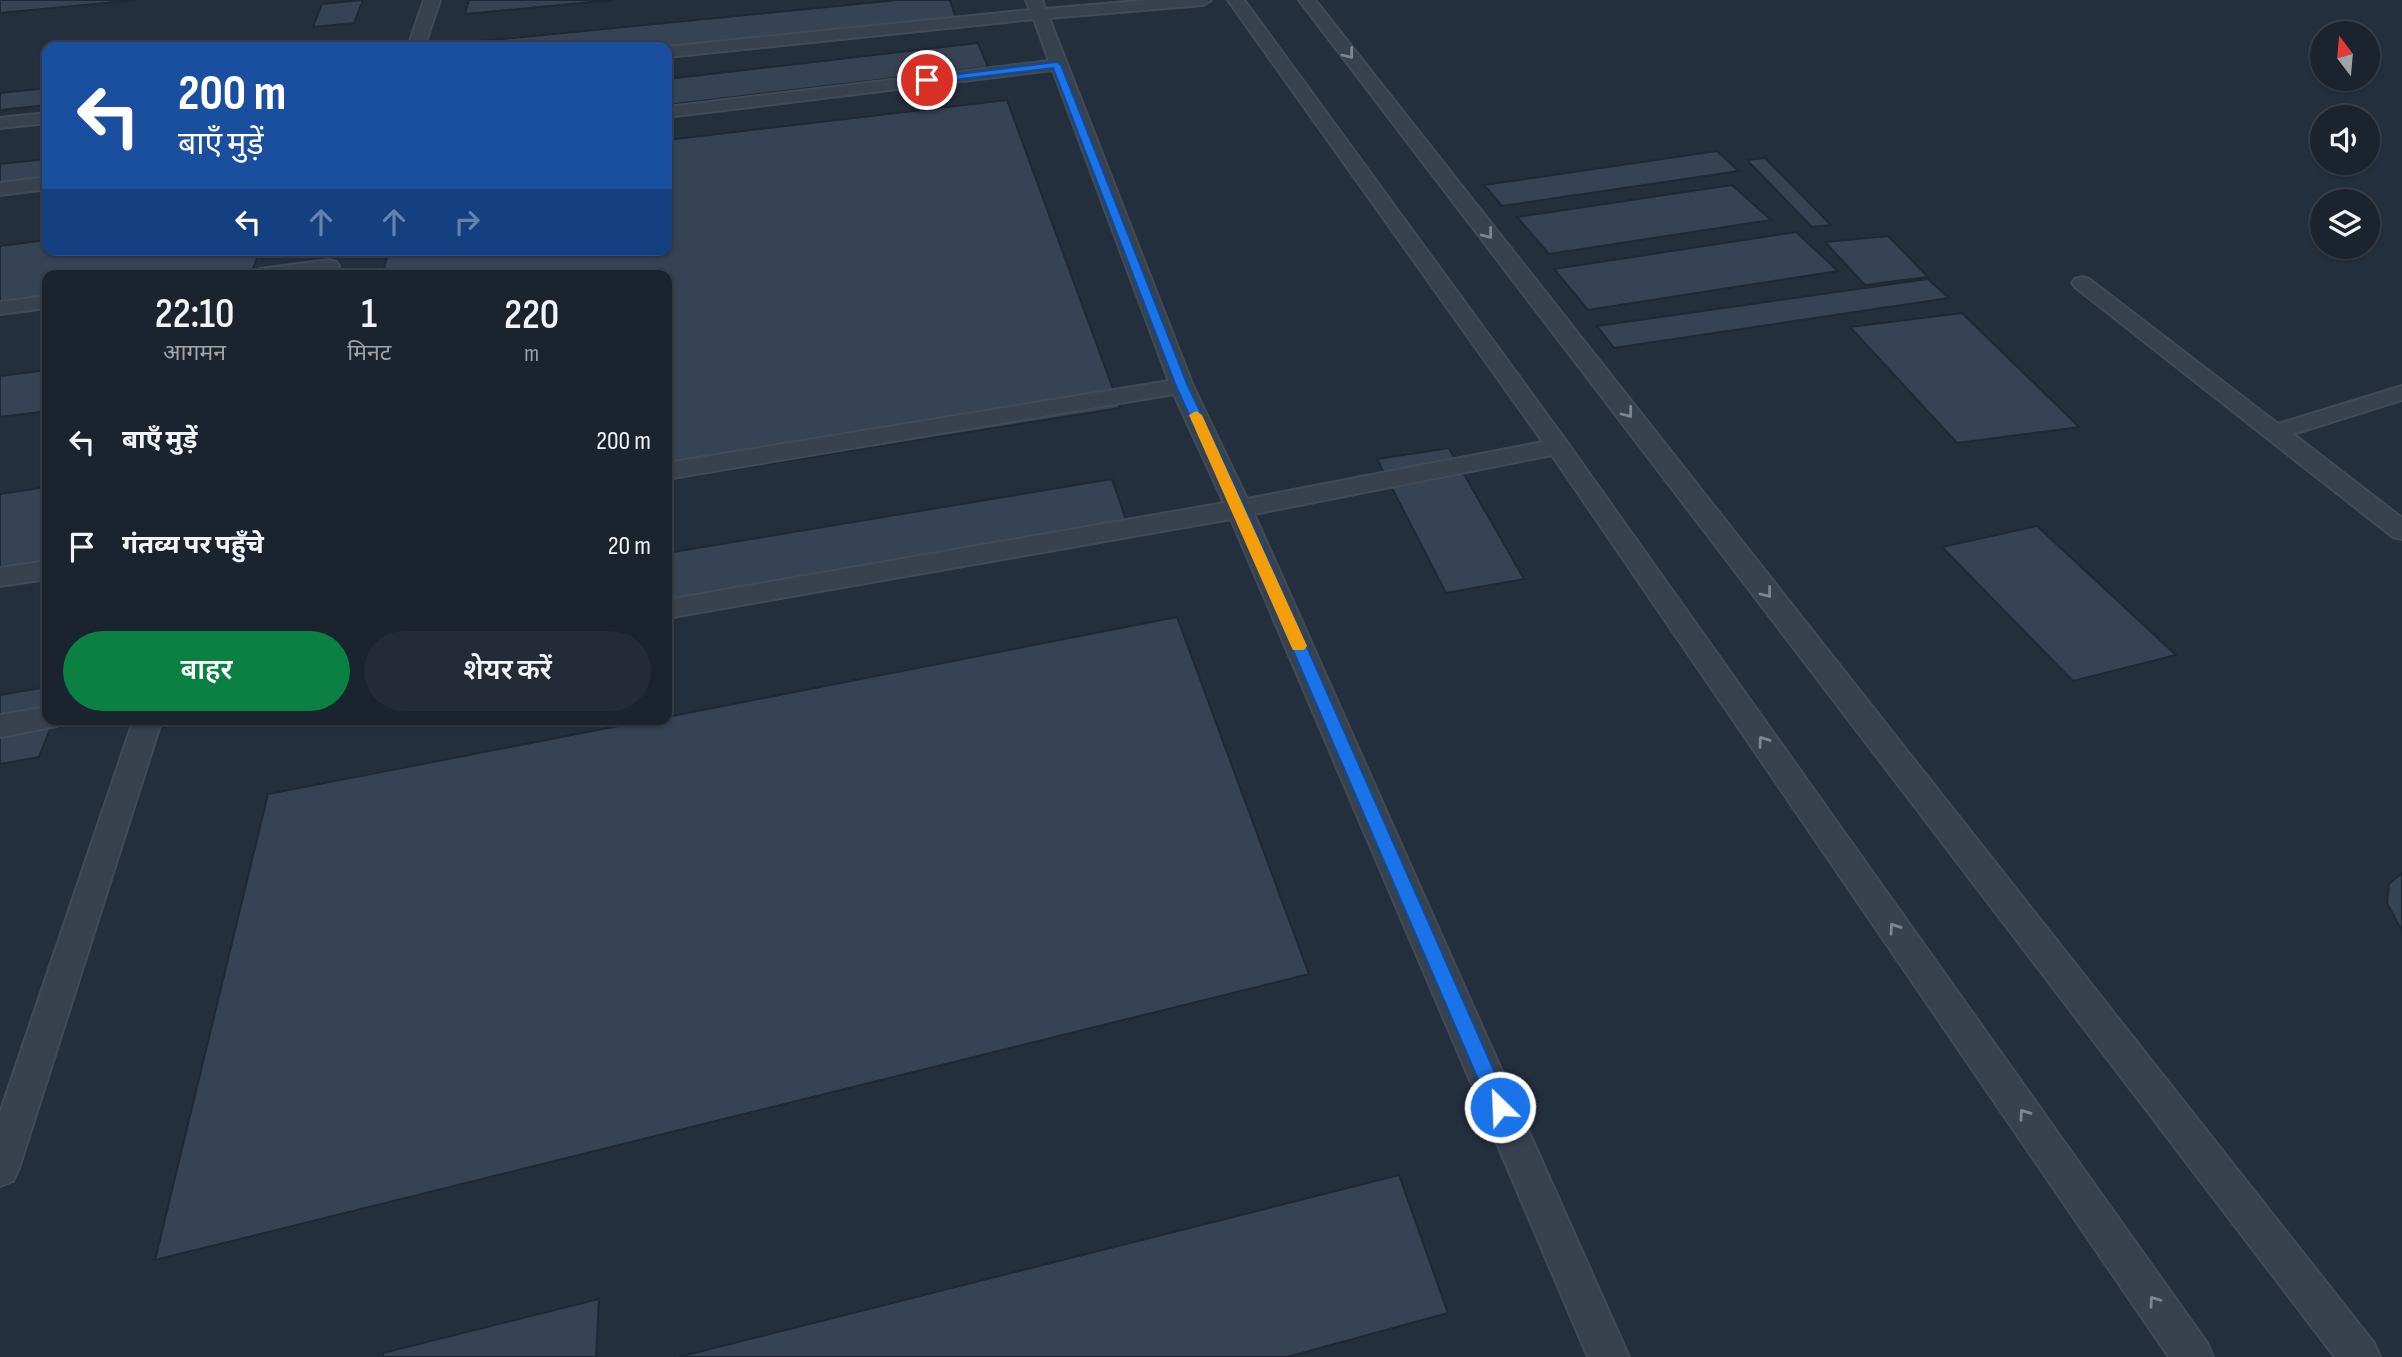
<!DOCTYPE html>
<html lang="hi">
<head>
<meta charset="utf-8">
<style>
  body { margin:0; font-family:"Sofia Sans Condensed","Noto Sans Devanagari",sans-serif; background:#242b36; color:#f1f3f6; height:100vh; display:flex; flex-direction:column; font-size:26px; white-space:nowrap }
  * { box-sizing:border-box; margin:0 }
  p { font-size:23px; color:#a0a4aa }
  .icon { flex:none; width:38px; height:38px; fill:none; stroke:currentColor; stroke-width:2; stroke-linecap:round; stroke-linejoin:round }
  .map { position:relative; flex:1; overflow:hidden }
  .details { position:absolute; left:42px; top:270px; width:630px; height:455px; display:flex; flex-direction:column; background:#1b232e; border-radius:14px; box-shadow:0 2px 5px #0004,0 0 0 2px #39404a }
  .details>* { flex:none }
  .guide { position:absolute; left:42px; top:42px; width:630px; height:214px; border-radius:14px; box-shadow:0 2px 5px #0004,0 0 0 2px #39404a; background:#1a4fa0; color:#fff; overflow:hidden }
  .needle { width:46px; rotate:344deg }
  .fabs { position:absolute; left:2310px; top:21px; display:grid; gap:14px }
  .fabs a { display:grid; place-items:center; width:70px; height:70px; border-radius:50%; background:#1b232e; box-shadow:0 2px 5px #0004,0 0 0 2px #39404a; font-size:35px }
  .pin { position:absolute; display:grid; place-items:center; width:60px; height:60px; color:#fff; margin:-30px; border:4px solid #fff; border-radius:50%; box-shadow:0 2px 7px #0007 }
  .me { position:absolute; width:77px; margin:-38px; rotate:336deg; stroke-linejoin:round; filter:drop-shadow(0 0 5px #0008) }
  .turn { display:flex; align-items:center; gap:24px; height:147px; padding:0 21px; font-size:32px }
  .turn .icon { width:91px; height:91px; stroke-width:2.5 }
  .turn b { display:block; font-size:49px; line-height:60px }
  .lanes { display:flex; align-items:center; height:66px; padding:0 21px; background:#0003; justify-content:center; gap:35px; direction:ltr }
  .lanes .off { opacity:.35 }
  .eta { display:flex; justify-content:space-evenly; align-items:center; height:119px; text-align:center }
  .eta b { font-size:42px; font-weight:600; line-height:49px }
  .button { display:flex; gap:14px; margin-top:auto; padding:14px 21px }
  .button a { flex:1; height:80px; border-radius:42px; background:#0b8043; color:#fff; font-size:28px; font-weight:600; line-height:80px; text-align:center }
  .button a+a { background:#242b36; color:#f1f3f6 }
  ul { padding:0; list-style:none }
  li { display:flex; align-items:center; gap:21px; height:105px; padding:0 21px }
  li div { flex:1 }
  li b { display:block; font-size:26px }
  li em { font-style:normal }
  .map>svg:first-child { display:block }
  .building { fill:#364354; stroke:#1f2835; stroke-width:2 }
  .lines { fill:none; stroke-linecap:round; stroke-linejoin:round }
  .lane-casing { stroke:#414a57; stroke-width:4 }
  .lane { fill:#38414e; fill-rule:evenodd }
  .oneway { stroke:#7c8592 }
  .route { fill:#1a73e8; stroke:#114b97; stroke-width:2 }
  .slow { fill:#f59e0b }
</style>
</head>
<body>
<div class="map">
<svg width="2402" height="1357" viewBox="0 0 2402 1357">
  <rect width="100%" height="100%" fill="#242f3e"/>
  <path class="building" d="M0 0H137L0 13Z
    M363 0 354 23 313 27 322 4Z
    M469 0H612L465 14Z
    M898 0H950L956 19 667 48 480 47 482 41Z
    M978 43 988 67 667 105V79Z
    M47 88V105L0 110V93Z
    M1007 100 1120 408 667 480V275H382L389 250H667V140Z
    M1717 151 1739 171 1502 206 1484 185Z
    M1765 158 1831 225 1812 227 1747 160Z
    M47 159V189L0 194V164Z
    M1732 185 1771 220 1549 254 1517 217Z
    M1796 232 1838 271 1588 310 1554 269Z
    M1888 236 1928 277 1865 285 1825 242Z
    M47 240V250H260L251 274 47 275V300L0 306V246Z
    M1928 279 1949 298 1614 348 1597 326Z
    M1962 313 2079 427 1957 443 1850 327Z
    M47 370V411L0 417V376Z
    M1449 448 1524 579 1446 593 1377 459Z
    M1112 479 1128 526 667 606V553Z
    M47 487V578L0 585V494Z
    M2037 526 2176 655 2073 681 1942 547Z
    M1177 617 1309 974 155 1260 268 794 654 719H667V717Z
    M47 687V719H54L39 757 0 764V695Z
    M2402 873V931L2387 903 2389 884Z
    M1399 1175 1448 1313 1287 1357H679Z
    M599 1299 596 1357H383V1353Z"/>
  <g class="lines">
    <defs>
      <path id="lane" d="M424 0H440L424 47H408Z
        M1026 0H1042L1045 9 1149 0H1211L1203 5 1049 18 1193 386 1247 499 1543 442 1228 0H1244L1566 441 2207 1343 2213 1357H2169L1552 455 1254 514 1629 1357H1588L1231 519 667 618V600L1224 503 1174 394 667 479V463L1169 381 1053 70 667 117V107L1049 61 1034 19 667 57V47L1030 10Z
        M1299 0H1315L2374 1343 2380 1357H2335Z
        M47 113V123L0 128V118Z
        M47 177V189L0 195V183Z
        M329 260 336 262 339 266 336 270 308 275H250L260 269Z
        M2082 277 2089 279 2278 424 2402 386V400L2293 434 2402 518V539L2393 537 2075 287 2072 283 2075 279Z
        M47 296V308L0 314V302Z
        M47 561V579L0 586V568Z
        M47 707V719H61L57 726 0 737V715Z
        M134 719H162L19 1168 13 1181 0 1186V1113Z"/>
    </defs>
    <use href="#lane" class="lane-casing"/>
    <use href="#lane" class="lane"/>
  </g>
  <defs><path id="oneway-chevron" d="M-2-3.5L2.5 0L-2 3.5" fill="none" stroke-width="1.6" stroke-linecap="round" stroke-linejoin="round" transform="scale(1.75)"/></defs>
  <g class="oneway">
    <use href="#oneway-chevron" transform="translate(1349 54) rotate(52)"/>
    <use href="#oneway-chevron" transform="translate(1488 234) rotate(52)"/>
    <use href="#oneway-chevron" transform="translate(1628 413) rotate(52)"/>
    <use href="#oneway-chevron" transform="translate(1767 593) rotate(52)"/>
    <use href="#oneway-chevron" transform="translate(1763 741) rotate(-125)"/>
    <use href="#oneway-chevron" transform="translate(1894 928) rotate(-125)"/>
    <use href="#oneway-chevron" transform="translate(2024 1114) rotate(-125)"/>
    <use href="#oneway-chevron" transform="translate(2154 1301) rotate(-125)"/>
  </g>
  <path class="route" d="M1057 62 1061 65 1188 386 1246 509 1507 1100 1510 1107 1507 1114 1500 1117 1493 1114 1232 509 1176 386 1053 68 927 83 922 80 927 78Z"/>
  <path class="slow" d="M1196 411 1202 415 1307 646 1304 650H1293L1291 646 1189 415Z"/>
</svg>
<div class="fabs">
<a><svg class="needle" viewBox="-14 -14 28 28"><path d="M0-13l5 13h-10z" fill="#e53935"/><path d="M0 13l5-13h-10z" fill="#a0a4aa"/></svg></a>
<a><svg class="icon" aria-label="sound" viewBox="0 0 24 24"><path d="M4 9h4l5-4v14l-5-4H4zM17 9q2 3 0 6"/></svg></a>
<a><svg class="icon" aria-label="layers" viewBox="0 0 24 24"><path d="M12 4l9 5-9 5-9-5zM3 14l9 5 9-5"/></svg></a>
</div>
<div class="pin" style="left:927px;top:80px;background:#d93025"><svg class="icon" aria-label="arrive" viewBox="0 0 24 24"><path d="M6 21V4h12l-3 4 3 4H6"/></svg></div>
<svg class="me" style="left:1500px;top:1107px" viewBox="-20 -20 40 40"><circle r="17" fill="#1a73e8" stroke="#fff" stroke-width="3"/><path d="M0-11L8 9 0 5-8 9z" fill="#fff"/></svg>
<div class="guide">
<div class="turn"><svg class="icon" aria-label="left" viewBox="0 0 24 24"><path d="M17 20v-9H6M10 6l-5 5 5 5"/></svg><div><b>200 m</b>बाएँ मुड़ें</div></div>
<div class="lanes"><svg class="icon" aria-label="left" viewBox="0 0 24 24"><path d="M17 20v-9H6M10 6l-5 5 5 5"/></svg><svg class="icon off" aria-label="ahead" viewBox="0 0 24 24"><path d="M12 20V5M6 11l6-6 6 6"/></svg><svg class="icon off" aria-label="ahead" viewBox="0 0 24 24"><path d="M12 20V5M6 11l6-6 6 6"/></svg><svg class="icon off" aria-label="right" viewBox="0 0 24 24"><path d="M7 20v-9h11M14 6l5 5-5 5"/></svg></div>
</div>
<section class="details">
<div class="eta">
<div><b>22:10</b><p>आगमन</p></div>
<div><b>1</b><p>मिनट</p></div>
<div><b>220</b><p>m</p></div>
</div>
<ul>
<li><svg class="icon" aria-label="left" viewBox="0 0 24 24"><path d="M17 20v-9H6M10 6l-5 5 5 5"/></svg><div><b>बाएँ मुड़ें</b></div><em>200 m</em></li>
<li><svg class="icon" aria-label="arrive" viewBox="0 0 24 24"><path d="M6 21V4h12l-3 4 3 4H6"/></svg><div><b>गंतव्य पर पहुँचे</b></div><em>20 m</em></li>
</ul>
<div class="button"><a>बाहर</a><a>शेयर करें</a></div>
</section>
</div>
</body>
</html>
